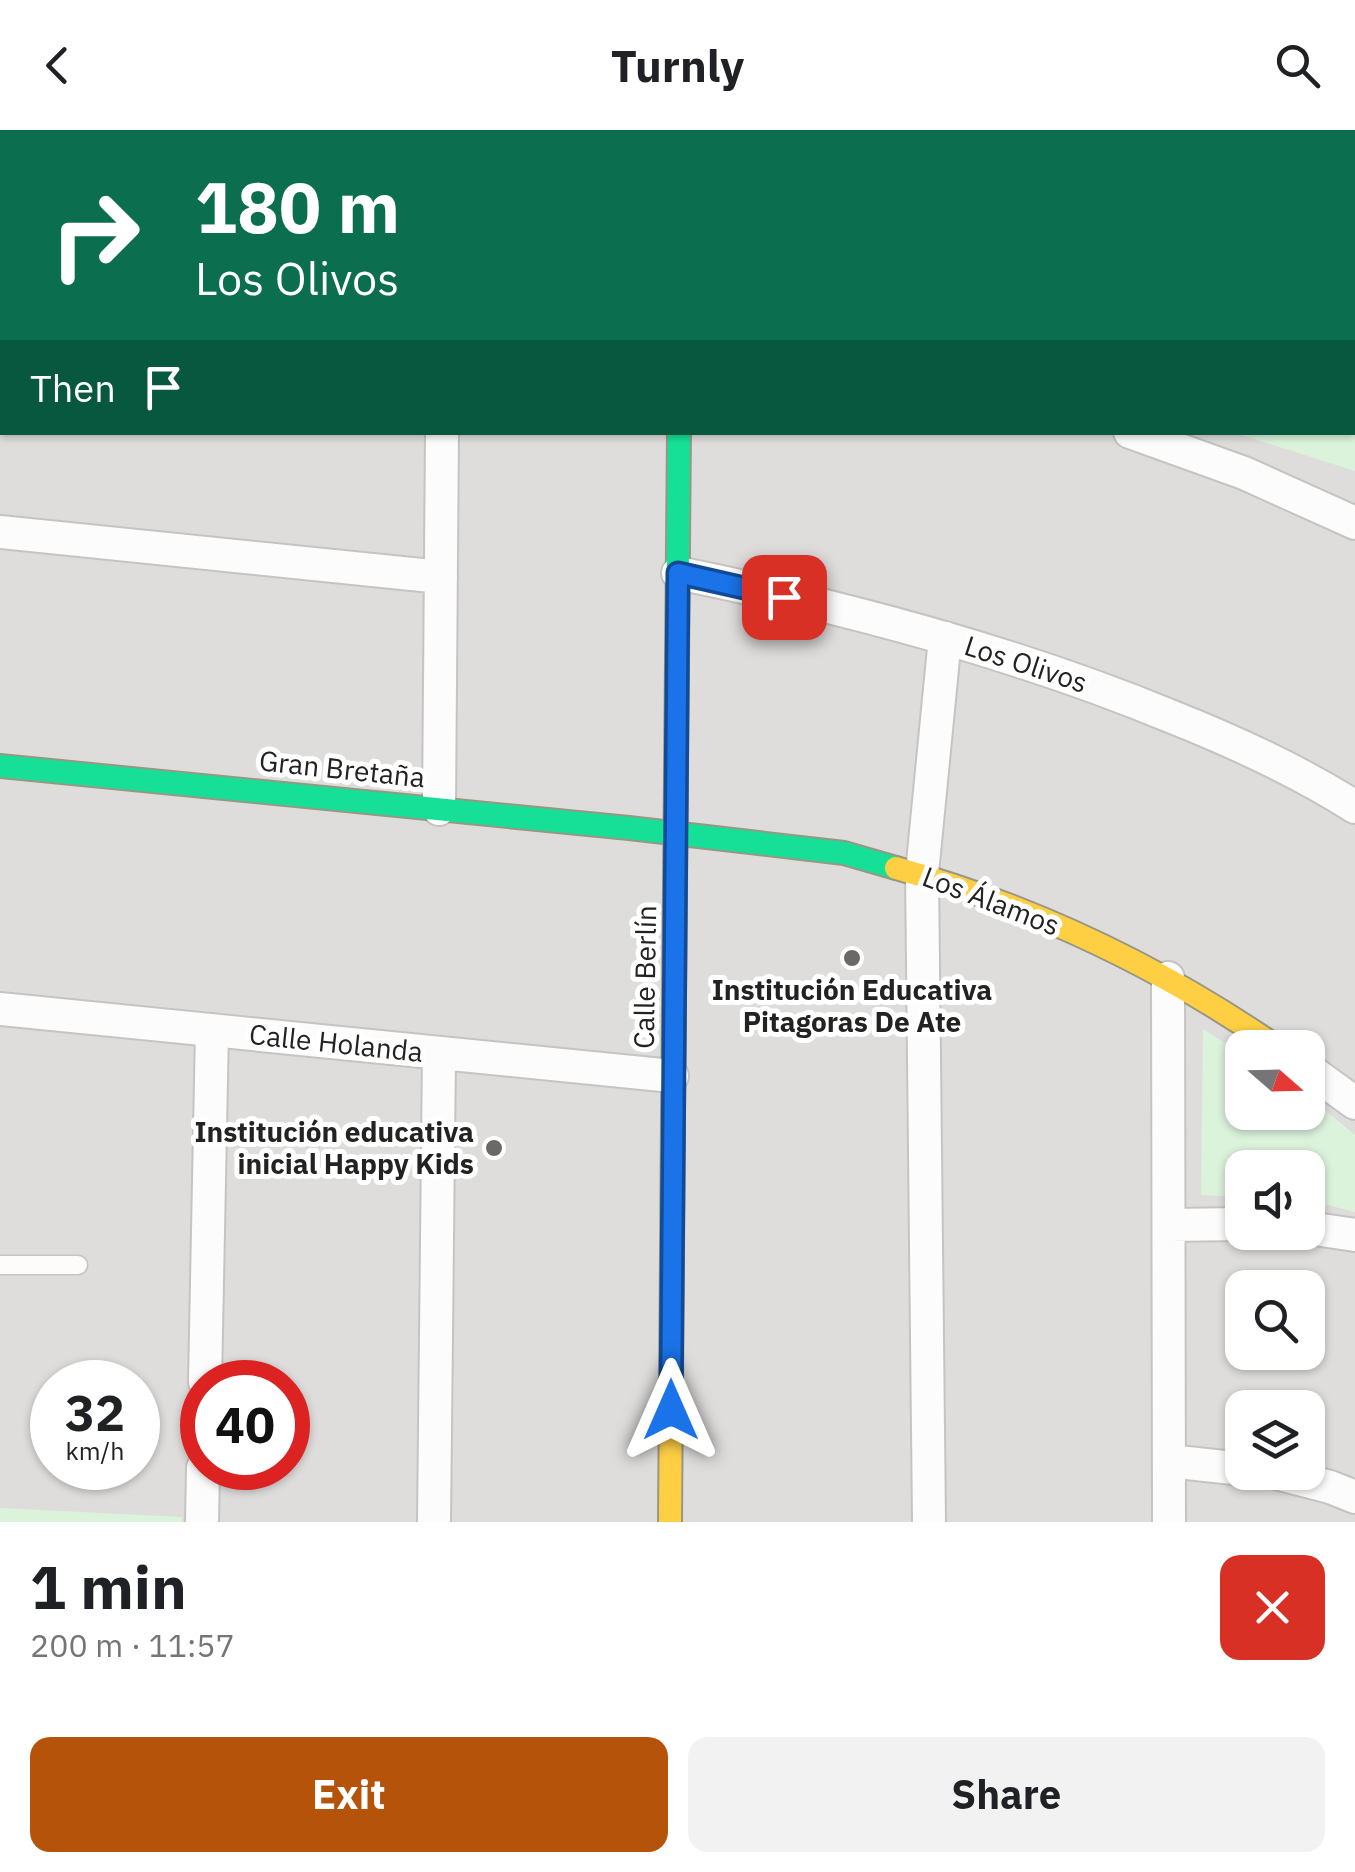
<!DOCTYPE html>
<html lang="en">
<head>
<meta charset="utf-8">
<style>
  body { margin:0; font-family:"IBM Plex Sans",sans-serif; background:#f2f2f2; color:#202124; height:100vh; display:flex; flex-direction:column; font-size:38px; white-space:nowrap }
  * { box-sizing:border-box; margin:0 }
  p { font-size:32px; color:#757577 }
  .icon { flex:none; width:55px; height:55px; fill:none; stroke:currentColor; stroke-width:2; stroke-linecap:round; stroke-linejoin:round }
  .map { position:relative; height:1392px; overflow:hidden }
  .sheet { display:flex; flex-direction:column; background:#fff; flex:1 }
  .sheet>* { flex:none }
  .guide { position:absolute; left:0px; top:0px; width:1355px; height:305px; box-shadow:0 2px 8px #0004; background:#0b6e4f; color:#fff; overflow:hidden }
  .needle { width:65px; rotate:110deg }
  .buttons { position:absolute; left:1225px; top:900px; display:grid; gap:20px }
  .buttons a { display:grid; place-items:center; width:100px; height:100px; border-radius:20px; background:#fff; box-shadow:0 2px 8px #0004; font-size:50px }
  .speed { position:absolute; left:30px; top:1230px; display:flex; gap:20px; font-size:50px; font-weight:700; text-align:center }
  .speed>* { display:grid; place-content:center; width:130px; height:130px; border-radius:50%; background:#fff; box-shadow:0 2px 8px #0004; line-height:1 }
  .speed small { font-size:25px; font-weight:400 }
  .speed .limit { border:15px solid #d22; background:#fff; color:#111 }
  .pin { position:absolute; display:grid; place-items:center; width:85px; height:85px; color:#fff; margin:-42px; border-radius:20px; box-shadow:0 5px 15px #0006 }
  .me { position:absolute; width:110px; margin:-55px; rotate:0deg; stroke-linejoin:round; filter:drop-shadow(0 0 8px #0008) }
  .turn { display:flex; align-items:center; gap:35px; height:210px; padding:0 30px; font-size:45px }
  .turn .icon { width:130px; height:130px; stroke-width:2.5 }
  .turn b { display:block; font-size:70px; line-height:85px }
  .then { display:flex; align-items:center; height:95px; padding:0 30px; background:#0003; gap:20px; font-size:38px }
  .round { display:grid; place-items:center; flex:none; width:105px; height:105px; border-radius:20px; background:#f2f2f2 }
  .overview { display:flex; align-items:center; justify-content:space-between; height:170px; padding:0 30px }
  h1 { font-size:60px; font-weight:700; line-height:75px }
  .cta { display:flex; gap:20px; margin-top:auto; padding:20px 30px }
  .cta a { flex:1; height:115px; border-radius:20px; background:#b45309; color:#fff; font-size:40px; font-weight:700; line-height:115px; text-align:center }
  .cta a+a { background:#f2f2f2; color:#202124 }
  header { display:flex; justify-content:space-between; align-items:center; height:130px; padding:0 30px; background:#fff; font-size:45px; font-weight:700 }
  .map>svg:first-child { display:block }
  .residential { fill:#dfdddc; fill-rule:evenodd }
  .education { fill:#f7f6e8 }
  .park { fill:#dbf2db }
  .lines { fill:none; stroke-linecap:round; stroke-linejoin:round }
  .lane-casing { stroke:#c5c4c3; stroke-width:21 }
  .street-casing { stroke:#c5c4c3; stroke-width:36 }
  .fast-casing { stroke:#979883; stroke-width:26 }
  .slow-casing { stroke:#979883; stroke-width:26 }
  .lane { stroke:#fdfcfc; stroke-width:18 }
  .street { stroke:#fdfcfc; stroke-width:32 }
  .fast { stroke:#16e098; stroke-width:22 }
  .slow { stroke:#ffcf43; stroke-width:22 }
  .route-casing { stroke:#114b97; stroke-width:25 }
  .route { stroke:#1a73e8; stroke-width:18 }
  .poi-dot { fill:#6a6968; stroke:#fff; stroke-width:4 }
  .labels { text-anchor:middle; stroke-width:10; stroke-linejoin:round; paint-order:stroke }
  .street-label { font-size:28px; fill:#222; stroke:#fff }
  .poi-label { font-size:28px; font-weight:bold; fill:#222; stroke:#fff }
</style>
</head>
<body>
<header><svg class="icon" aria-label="back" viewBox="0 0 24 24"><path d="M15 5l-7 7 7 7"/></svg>Turnly<svg class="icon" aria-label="search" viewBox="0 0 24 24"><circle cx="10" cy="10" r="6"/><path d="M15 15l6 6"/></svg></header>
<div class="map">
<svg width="1355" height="1392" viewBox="0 0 1355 1392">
  <rect width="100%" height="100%" fill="#efedeb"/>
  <path class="residential" d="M0 0H1355V1392H0ZM2 2H1352V302H2ZM1242 918H1308V982H1242ZM1242 1038H1308V1102H1242ZM1242 1158H1308V1222H1242ZM52 1252H138V1338H52ZM202 1252H288V1338H202ZM1242 1278H1308V1342H1242Z"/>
  <path class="education" d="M125 0H417L150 2Z"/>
  <path class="park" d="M1200 0H1355V341L1235 303 1352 302V2Z
    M1203 899 1242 924V982H1308V966L1355 1005V1082L1308 1070V1038H1242V1067L1201 1065Z
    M0 1378 182 1387V1392H0Z"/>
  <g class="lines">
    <defs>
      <path id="lane" d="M0 1135H78"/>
      <path id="street" d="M1183 0V2
        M444 2V0
        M935 2V0
        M0 167 2 168
        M1130 302 1244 343 1355 393
        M0 402 441 447
        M678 443C845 477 1012 521 1170 586 1233 611 1297 640 1355 677
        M439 679 442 302
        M1168 848 1169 1392
        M0 879 672 946
        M1308 939 1355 973
        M1169 1095 1242 1094
        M1308 1098 1355 1105
        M205 1252 212 900
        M1169 1331 1242 1339
        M1272 1342 1330 1357 1355 1367
        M202 1392 203 1338
        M434 1392 439 923
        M929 1392 922 743 945 508"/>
      <path id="fast" d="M682 0V2
        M0 636 629 698 844 723 896 738
        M673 987 679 302"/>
      <path id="slow" d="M896 738C1032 776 1162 838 1278 918
        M670 1392 673 987"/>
    </defs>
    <use href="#lane" class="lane-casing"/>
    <use href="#street" class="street-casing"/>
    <use href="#fast" class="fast-casing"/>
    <use href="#slow" class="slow-casing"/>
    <use href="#lane" class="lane"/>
    <use href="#street" class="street"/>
    <use href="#fast" class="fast"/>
    <use href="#slow" class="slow"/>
  </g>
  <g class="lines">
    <defs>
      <path id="route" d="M671 1280 678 443 784 467"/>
    </defs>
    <use href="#route" class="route-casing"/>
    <use href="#route" class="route"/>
  </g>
  <g class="poi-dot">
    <circle cx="852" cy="828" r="10"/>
    <circle cx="494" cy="1018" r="10"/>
  </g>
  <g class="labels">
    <g class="street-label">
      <text transform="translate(1026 534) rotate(18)" y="10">Los Olivos</text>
      <text transform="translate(342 639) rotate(6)" y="10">Gran Bretaña</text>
      <text transform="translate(991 771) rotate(21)" y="10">Los Álamos</text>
      <text transform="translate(645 847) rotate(-89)" y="10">Calle Berlín</text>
      <text transform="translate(336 913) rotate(6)" y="10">Calle Holanda</text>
    </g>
    <g class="poi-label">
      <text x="852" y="870">Institución Educativa<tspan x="852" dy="32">Pitagoras De Ate</tspan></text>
      <text x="474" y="1012" text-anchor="end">Institución educativa<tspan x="474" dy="32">inicial Happy Kids</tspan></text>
    </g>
  </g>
</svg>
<div class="buttons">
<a><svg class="needle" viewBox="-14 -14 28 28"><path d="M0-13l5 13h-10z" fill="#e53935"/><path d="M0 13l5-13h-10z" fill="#757577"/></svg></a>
<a><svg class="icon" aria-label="sound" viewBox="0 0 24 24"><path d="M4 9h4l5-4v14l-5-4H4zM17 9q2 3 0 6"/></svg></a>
<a><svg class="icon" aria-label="search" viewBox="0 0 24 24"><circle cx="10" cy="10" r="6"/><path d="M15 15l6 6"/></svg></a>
<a><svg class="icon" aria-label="layers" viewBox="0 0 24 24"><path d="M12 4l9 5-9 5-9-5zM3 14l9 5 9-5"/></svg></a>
</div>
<div class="speed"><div>32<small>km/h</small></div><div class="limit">40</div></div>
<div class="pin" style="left:784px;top:467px;background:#d93025"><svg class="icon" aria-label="arrive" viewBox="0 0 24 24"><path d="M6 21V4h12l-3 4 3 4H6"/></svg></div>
<svg class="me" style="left:671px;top:1280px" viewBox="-20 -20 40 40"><path d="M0-17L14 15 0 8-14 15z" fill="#1a73e8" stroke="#fff" stroke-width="4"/></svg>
<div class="guide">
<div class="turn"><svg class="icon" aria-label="right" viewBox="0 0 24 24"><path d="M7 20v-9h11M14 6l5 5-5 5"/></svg><div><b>180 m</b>Los Olivos</div></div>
<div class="then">Then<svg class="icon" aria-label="arrive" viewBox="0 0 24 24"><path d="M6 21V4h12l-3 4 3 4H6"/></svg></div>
</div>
</div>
<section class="sheet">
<div class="overview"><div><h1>1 min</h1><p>200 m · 11:57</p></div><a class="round" style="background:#d93025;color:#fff"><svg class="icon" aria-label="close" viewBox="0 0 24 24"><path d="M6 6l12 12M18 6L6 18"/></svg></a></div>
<div class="cta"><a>Exit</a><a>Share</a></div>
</section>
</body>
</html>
